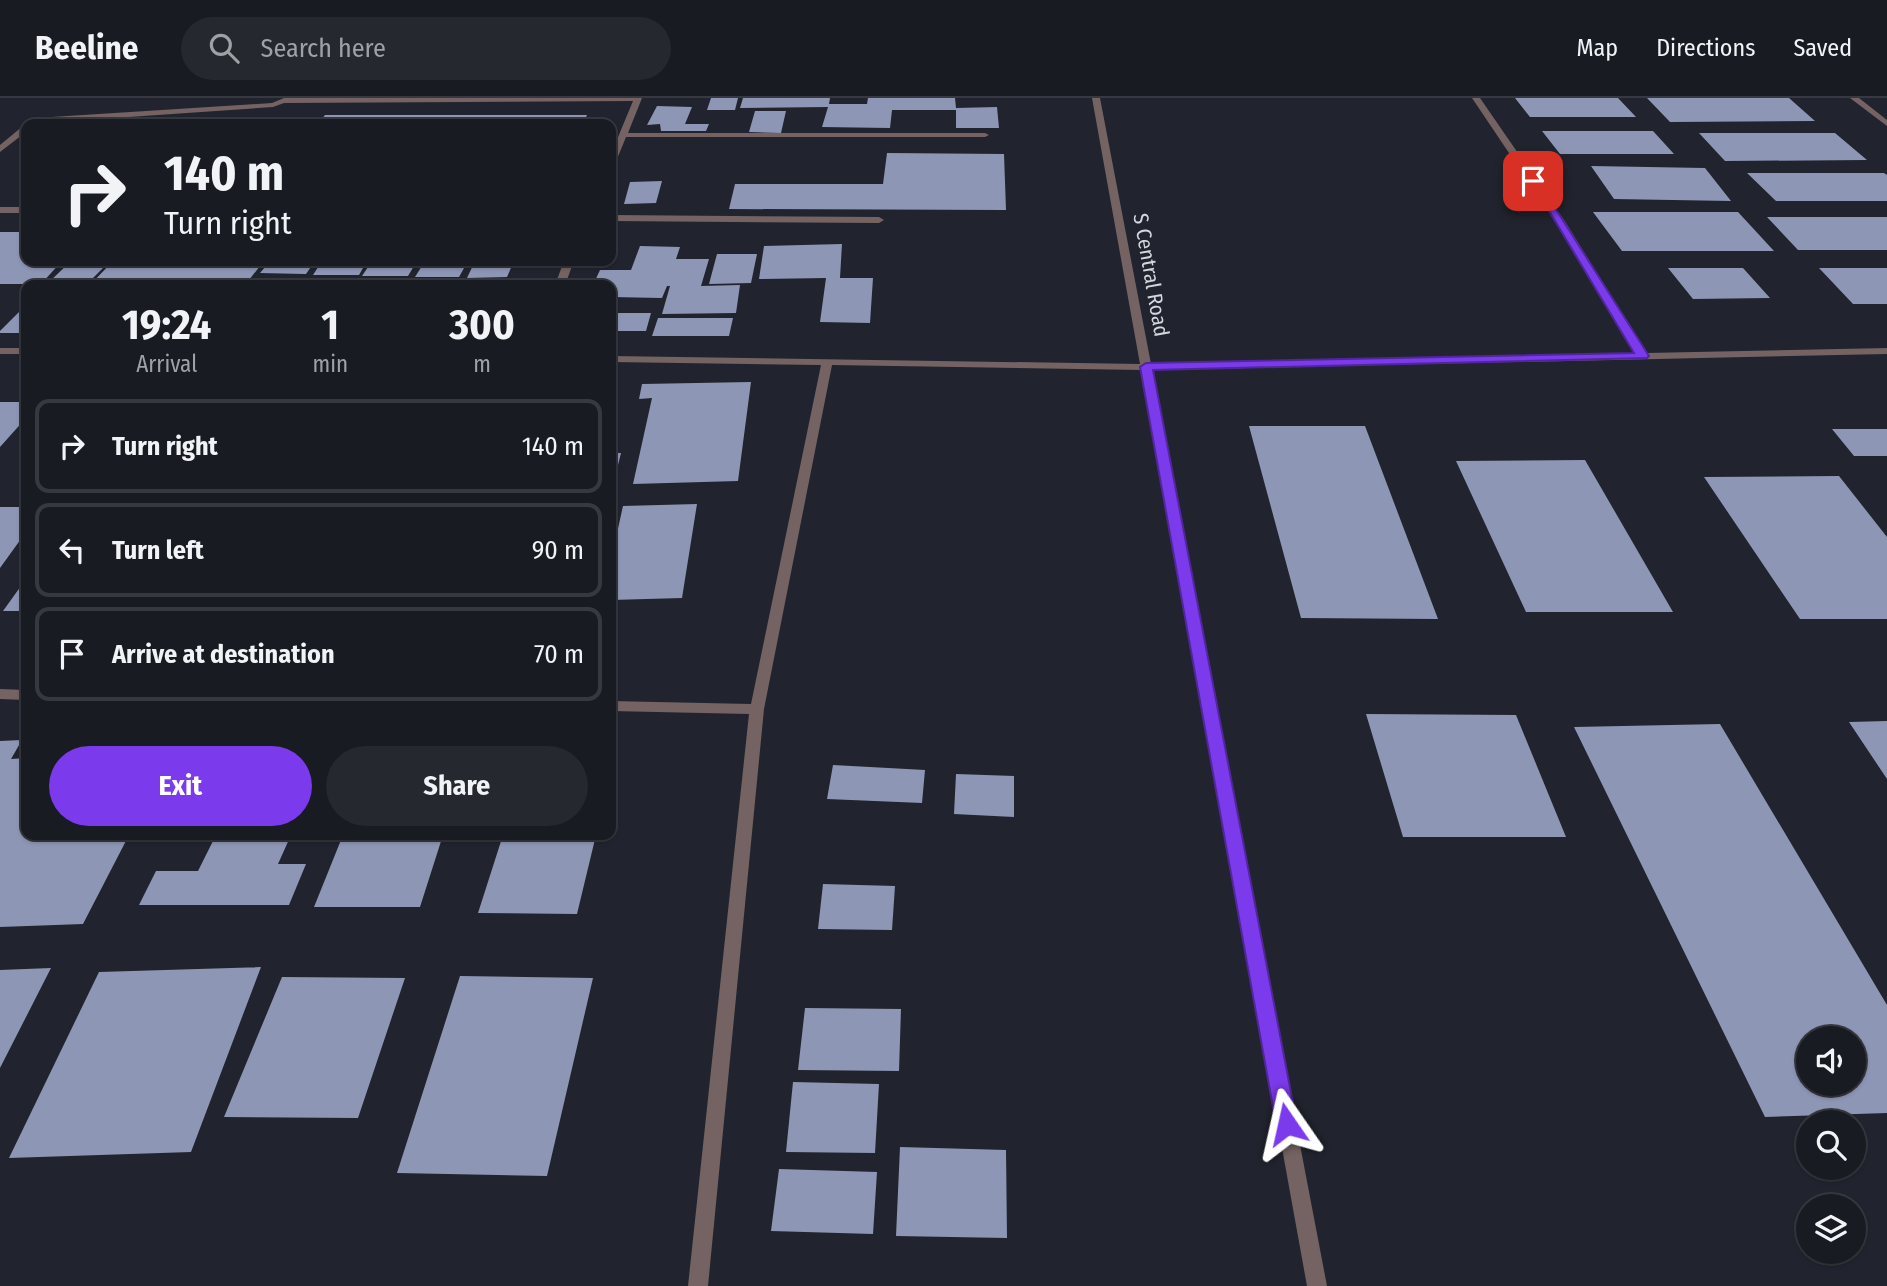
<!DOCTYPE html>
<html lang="en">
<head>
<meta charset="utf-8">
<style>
  body { margin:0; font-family:"Fira Sans Condensed",sans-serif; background:#26282f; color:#f1f3f6; height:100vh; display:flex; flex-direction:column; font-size:26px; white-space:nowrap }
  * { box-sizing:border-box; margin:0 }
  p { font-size:23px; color:#9fa1a5 }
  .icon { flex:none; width:38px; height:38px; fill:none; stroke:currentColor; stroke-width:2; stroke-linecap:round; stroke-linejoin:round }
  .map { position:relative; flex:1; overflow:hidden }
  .sheet { position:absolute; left:21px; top:182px; width:595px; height:560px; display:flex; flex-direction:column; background:#191b22; border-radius:14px; box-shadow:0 2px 5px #0004,0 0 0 2px #373940 }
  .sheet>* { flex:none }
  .top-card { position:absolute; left:21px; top:21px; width:595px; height:147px; border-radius:14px; box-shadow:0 2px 5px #0004,0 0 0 2px #373940; background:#191b22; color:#f1f3f6; overflow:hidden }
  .buttons { position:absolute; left:1796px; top:928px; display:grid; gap:14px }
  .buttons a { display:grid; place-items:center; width:70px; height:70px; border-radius:50%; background:#191b22; box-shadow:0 2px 5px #0004,0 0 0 2px #373940; font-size:35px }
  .pin { position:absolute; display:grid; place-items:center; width:60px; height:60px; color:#fff; margin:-30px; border-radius:14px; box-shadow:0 4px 10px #0006 }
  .me { position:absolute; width:77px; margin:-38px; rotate:349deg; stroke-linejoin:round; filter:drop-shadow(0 0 5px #0008) }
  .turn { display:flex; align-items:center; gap:24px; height:147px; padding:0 28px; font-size:32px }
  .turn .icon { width:91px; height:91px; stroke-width:2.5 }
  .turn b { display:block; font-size:49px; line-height:60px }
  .eta { display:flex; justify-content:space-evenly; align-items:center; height:119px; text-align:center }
  .eta b { font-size:42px; font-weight:700; line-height:49px }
  .primary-button { display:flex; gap:14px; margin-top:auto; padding:14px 28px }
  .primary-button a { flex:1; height:80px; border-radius:42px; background:#7c3aed; color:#fff; font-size:28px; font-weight:700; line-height:80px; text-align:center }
  .primary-button a+a { background:#26282f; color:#f1f3f6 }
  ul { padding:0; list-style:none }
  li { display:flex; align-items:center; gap:21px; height:94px; margin:0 14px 10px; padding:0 14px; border:4px solid #373940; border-radius:14px }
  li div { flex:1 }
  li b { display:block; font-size:26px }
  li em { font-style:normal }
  header { display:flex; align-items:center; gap:42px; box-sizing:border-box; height:98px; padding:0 35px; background:#191b22; border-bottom:2px solid #373940 }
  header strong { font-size:33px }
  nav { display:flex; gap:38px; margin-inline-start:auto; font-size:24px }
  .search { width:490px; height:63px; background:#26282f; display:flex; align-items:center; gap:18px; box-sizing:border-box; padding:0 24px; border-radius:38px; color:#9fa1a5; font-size:26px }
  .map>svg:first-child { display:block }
  .building { fill:#8e96b5; fill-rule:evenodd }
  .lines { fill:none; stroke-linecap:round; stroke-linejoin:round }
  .minor { fill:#746362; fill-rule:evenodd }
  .route { fill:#7c3aed; stroke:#51269a; stroke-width:2 }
  .labels { text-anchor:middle; stroke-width:7; stroke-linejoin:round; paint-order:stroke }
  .street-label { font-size:21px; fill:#d5d7de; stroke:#21242e }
</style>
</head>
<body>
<header>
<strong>Beeline</strong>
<div class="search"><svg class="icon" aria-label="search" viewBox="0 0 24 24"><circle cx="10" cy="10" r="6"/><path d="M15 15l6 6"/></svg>Search here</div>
<nav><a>Map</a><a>Directions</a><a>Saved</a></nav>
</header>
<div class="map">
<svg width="1887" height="1188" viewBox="0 0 1887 1188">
  <rect width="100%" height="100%" fill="#21242e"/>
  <path class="building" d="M711 0H738L735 12H707Z
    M743 0H830L829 6H867L868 0H955L956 10 997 9 999 30H956V12H892L890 30 822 29 828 9 740 10Z
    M1515 0H1618L1636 19H1530Z
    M1647 0H1789L1815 23 1670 24Z
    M657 8 692 9 685 26H709L706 33H661L660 26 647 27Z
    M755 13H786L781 35 749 34Z
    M325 17H587L583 26H318Z
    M1542 33H1653L1674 56H1560Z
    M1699 35H1835L1867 62 1725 63Z
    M887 55 1004 56 1006 112 729 111 735 86H883Z
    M1591 68 1705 70 1731 103 1614 101Z
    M1747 75H1884L1887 77V103H1776Z
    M662 83 656 105 624 106 630 84Z
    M1593 114H1738L1774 153H1622Z
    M1767 119H1887V152H1798Z
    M0 134H26V163H62L41 186H0Z
    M842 146 840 180H873L870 225 820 224 826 180 759 181 764 148Z
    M640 148 680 149 676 161H709L701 188 740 187 736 215 662 216 670 188H667L662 200 611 199V187H593L600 172H631Z
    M717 156H757L751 185 709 186Z
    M71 163H110L86 187H46Z
    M113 163H264L245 187H90Z
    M270 163H315L306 176 260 175Z
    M322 163H367L359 177H313Z
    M372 163H417L408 178H362Z
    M425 163H468L459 179H415Z
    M475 163H514L507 179 467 180Z
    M1668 170H1743L1770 200 1693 201Z
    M1819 170H1887V206H1853Z
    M308 182H352L349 187H304Z
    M26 207V235H0V233Z
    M611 215H651L646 233H611Z
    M658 220H733L729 238H652Z
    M751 284 738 383 633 386 652 300 639 301 642 286Z
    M0 304H26V320L0 349Z
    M1249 328H1365L1438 521 1301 520Z
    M1832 331H1887V358H1854Z
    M611 355H621L612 391H611Z
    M1585 362 1673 514H1526L1456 363Z
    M1839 378 1887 439V521H1800L1704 379Z
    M697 406 682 500 611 502V462L623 408Z
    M0 409H26V434L0 470Z
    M26 481V513H3Z
    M1366 616 1516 617 1566 739H1403Z
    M1887 623V681L1849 624Z
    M1720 626 1887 907V1015L1765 1019 1574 629ZM1808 940H1853V985H1808Z
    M22 642 11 661 26 660V737H129L83 826 0 829V643Z
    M833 667 925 672 922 705 827 701Z
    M956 676 1014 678V719L954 716Z
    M216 737H291L278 766H306L289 807H139L156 773H198Z
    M343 737H443L420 809H314Z
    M503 737H596L577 816 478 815Z
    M823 786 895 788 892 832 818 831Z
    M261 869 191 1054 9 1060 99 874Z
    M51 870 0 970V872Z
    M460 878 593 880 547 1078 397 1075Z
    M282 879 405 880 358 1020 224 1019Z
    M805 910 901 911 899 973 798 972Z
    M793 984 879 986 875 1055 786 1054Z
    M900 1049 1006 1052 1007 1140 896 1138Z
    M779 1071 877 1074 873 1136 771 1133Z"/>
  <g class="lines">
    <path class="minor" d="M284 0H642L628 35H985L989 37 985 39H626L615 66 611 69V56L633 3 284 5 273 9 27 26 36 20 272 5Z
      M1092 0H1100L1151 266 1636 255 1556 125 1472 0H1480L1566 125 1646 255 1887 250V256L1152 272 1327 1188H1307L1141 272 832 267 764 611 708 1188H688L749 616 611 613V603L751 606 821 267 611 264V258L1140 266Z
      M1850 0H1859L1887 22V28Z
      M23 28H26V34L0 54V47Z
      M0 109H26V115H0Z
      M611 117 879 119 884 122 879 125 611 123Z
      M564 163H574L565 187H555Z
      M0 250H26V256H0Z
      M0 591 26 592V602L0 601Z"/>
  </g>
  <path class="route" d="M1530 81 1538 83 1649 258 1647 260 1153 272 1297 1026 1294 1033 1287 1036 1280 1033 1276 1026 1140 269 1146 265 1634 255Z"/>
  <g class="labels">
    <g class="street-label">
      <text transform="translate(1151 177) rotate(80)" y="7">S Central Road</text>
    </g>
  </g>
</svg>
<div class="buttons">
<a><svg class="icon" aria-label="sound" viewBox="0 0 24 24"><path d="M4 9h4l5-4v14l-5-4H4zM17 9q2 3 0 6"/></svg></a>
<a><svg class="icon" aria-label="search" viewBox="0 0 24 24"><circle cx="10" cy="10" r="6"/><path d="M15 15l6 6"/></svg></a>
<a><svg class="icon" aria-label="layers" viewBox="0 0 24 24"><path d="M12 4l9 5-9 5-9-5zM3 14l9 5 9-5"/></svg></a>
</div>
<div class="pin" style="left:1533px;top:83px;background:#d93025"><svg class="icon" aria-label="arrive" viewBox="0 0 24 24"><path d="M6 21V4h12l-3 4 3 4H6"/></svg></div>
<svg class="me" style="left:1287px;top:1026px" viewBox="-20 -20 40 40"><path d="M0-17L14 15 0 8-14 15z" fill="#7c3aed" stroke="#fff" stroke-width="4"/></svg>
<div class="top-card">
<div class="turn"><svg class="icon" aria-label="right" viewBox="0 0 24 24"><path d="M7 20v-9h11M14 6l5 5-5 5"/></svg><div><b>140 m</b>Turn right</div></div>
</div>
<section class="sheet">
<div class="eta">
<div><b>19:24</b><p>Arrival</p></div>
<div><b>1</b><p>min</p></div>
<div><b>300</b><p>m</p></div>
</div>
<ul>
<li><svg class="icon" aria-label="right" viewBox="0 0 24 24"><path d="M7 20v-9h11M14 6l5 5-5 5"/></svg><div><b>Turn right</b></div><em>140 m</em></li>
<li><svg class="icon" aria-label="left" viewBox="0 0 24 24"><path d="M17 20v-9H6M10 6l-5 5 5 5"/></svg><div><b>Turn left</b></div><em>90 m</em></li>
<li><svg class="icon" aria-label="arrive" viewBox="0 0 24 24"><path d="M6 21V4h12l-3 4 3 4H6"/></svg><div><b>Arrive at destination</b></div><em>70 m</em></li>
</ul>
<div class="primary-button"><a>Exit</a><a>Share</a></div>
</section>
</div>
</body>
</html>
